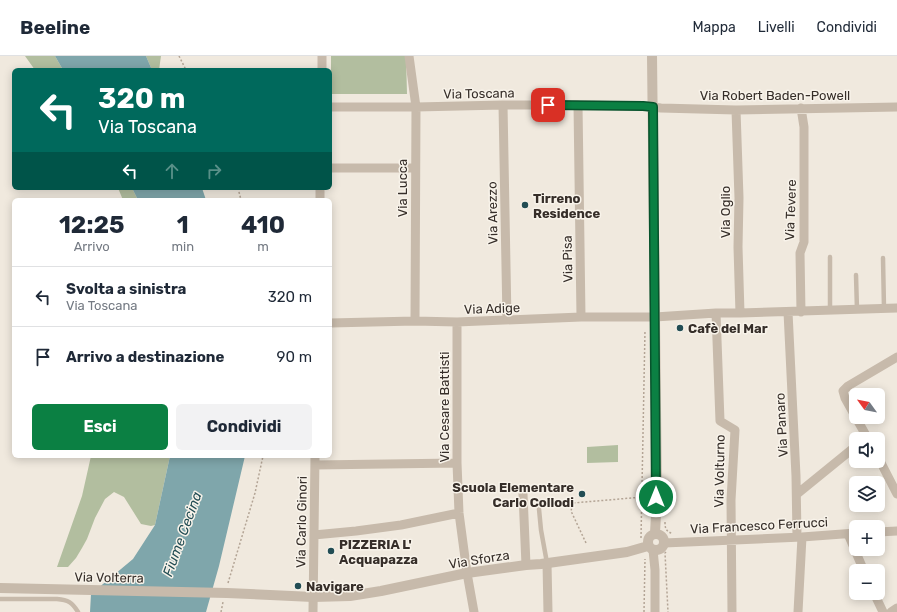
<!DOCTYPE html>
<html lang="it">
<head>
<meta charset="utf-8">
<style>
  body { margin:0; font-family:Rubik,sans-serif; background:#f2f2f3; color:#1f2937; height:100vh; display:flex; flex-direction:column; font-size:15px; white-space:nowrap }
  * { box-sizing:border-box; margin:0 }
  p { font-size:13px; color:#747a83 }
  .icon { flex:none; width:22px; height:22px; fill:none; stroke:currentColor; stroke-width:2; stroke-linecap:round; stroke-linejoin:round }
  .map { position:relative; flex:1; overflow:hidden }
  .side { position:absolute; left:12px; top:142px; width:320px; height:260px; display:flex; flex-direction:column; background:#fff; border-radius:6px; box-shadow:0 2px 10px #0003 }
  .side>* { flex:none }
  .hud { position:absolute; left:12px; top:12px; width:320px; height:122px; border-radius:6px; box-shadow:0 2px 10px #0003; background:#00695c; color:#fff; overflow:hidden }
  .needle { width:26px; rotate:303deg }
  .buttons { position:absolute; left:849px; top:332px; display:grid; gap:8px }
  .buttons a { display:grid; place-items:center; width:36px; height:36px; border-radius:6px; background:#fff; box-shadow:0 2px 10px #0003; font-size:20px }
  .pin { position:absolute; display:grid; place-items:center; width:34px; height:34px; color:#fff; margin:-17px; border-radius:8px; box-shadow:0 2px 6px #0006 }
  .me { position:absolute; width:44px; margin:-22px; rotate:0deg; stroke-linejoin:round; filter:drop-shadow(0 0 3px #0008) }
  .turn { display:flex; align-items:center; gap:14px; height:84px; padding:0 20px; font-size:18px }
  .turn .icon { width:52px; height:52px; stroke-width:2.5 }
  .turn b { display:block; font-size:28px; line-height:34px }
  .lanes { display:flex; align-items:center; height:38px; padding:0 20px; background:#0003; justify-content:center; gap:20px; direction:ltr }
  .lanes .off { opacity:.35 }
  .eta { display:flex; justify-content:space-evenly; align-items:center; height:68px; text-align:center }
  .eta b { font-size:24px; font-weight:700; line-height:28px }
  .cta { display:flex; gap:8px; margin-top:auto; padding:8px 20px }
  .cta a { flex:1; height:46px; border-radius:6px; background:#0b8043; color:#fff; font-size:16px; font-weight:700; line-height:46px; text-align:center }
  .cta a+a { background:#f2f2f3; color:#1f2937 }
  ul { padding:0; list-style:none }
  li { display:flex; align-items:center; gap:12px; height:60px; padding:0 20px; border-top:1px solid #e0e1e3 }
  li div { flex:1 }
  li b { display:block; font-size:15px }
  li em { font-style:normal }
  header { display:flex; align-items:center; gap:24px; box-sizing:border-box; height:56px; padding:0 20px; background:#fff; border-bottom:1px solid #e0e1e3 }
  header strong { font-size:19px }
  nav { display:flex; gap:22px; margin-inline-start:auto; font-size:14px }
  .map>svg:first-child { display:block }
  .green { fill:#b2be9f }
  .water { fill:#7fa6ab }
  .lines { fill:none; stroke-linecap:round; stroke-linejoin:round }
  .path { stroke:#b3a495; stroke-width:1.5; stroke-dasharray:2 2; stroke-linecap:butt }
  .service { stroke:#c7baab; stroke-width:4.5 }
  .minor { stroke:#c7baab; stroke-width:9 }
  .tertiary { stroke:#c7baab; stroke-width:10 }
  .route-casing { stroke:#07532c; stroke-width:10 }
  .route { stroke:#0b8043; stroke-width:7 }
  .poi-dot { fill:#224d54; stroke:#f8f3ea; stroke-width:1.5 }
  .labels { text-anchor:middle; stroke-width:3; stroke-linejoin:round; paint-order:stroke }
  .street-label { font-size:13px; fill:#362e29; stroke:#f8f3ea }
  .poi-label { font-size:13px; font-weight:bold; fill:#362e29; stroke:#f8f3ea; text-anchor:start }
  .water-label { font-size:14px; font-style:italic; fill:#224d54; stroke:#f8f3ea }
</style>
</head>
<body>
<header>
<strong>Beeline</strong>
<nav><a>Mappa</a><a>Livelli</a><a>Condividi</a></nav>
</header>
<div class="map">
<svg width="897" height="556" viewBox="0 0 897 556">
  <rect width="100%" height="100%" fill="#f0e9de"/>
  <path class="green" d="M25 0H55L63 14H35Z
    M146 0H161L159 14H152Z
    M331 0H406L407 38H331Z
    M118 132H132L138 144H123Z
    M618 389V406L587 407V391Z
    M91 400H170L155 469 151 470 141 468 124 441 114 436 105 443 95 462 87 483 82 492 76 502 68 511H57L82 440Z"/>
  <path class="water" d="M55 0H146L152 14H63Z
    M132 132H202L206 144H138Z
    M170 400H245L219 510 206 556H90L91 538 133 503 155 469Z"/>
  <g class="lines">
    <path class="path" d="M179 0 186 14
      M238 132 241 144
      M665 466C665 473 666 475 673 478
      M641 482 645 274
      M586 487 571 455 573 447 643 441
      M666 496 665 497 668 556
      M228 527 255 437 263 400
      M221 556 223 546
      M644 556 645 503"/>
    <path class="service" d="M830 201V255
      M883 202 884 253
      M856 219 857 254
      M539 453 541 474 547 507
      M0 543H57C68 544 72 546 78 556"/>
    <path class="minor" d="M409 0 416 51 415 265
      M322 14V0
      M503 49 507 264
      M578 49 581 261
      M330 51H416L503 49H578L643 50 661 52 736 54 897 51
      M736 54 739 142 738 191 740 257
      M330 112H415
      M320 144V132
      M788 256 796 420 797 481
      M801 256 800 197 804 186V71L801 52
      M716 257 720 365 735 374 731 444 732 556
      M457 266V407L459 457 467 517 474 556
      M330 267 415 265 457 266 581 261H655L716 257H740L897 252
      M868 383 845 342 843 335 848 330 897 301
      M878 401 897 438
      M315 409 457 407
      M523 438 526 509
      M797 438 856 390
      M878 476 897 475
      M848 478 864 515
      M314 479 356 475 401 469 459 457
      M664 487 802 481 856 477
      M653 494 655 514V556
      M547 507 548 556
      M874 537 883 556
      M313 556 315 400
      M798 556 802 481
      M891 556 897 552"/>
    <path class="tertiary" d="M652 0 657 441 655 477
      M648 486a8 8 0 1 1 16 0a8 8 0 1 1-16 0Z
      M0 532 227 537 313 541 350 540 381 535 467 517 526 509 541 508 627 496 648 490"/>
  </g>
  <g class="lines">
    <defs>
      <path id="route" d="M548 49 643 50 653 51 656 441"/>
    </defs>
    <use href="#route" class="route-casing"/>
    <use href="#route" class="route"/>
  </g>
  <g class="poi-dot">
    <circle cx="525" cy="149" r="4"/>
    <circle cx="680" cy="272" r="4"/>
    <circle cx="582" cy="438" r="4"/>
    <circle cx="331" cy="495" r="4"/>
    <circle cx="298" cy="530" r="4"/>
  </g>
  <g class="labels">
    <g class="street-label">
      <text transform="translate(479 37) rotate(-1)" y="5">Via Toscana</text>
      <text x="775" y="44">Via Robert Baden-Powell</text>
      <text transform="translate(402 132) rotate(-90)" y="5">Via Lucca</text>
      <text transform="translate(790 154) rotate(-88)" y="5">Via Tevere</text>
      <text transform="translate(725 156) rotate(-90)" y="5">Via Oglio</text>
      <text transform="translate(492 157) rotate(-91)" y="5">Via Arezzo</text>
      <text transform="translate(567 203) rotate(-91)" y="5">Via Pisa</text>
      <text transform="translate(492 252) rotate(-2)" y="5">Via Adige</text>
      <text transform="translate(444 351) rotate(-90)" y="5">Via Cesare Battisti</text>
      <text transform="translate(781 369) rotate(-93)" y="5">Via Panaro</text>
      <text transform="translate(719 415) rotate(-89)" y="5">Via Volturno</text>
      <text transform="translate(301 466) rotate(-89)" y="5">Via Carlo Ginori</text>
      <text transform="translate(759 469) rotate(-3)" y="5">Via Francesco Ferrucci</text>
      <text transform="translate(479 503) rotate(-9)" y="5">Via Sforza</text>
      <text transform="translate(109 521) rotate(1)" y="5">Via Volterra</text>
    </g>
    <g class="poi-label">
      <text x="533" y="147">Tirreno<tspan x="533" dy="15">Residence</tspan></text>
      <text x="688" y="277">Cafè del Mar</text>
      <text x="574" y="436" text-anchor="end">Scuola Elementare<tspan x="574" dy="15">Carlo Collodi</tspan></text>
      <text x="339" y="493">PIZZERIA L'<tspan x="339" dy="15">Acquapazza</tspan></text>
      <text x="306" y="535">Navigare</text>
    </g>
    <g class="water-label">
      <text transform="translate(182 478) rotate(-70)" y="5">Fiume Cecina</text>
    </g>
  </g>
</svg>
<div class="buttons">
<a><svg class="needle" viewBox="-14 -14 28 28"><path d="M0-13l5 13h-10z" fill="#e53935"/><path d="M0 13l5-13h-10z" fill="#747a83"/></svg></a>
<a><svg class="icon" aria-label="sound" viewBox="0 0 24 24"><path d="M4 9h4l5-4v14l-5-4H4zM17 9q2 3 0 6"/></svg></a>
<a><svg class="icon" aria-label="layers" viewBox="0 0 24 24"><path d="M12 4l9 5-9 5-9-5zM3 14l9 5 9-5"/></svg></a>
<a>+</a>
<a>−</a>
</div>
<div class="pin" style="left:548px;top:49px;background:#d93025"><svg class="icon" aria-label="arrive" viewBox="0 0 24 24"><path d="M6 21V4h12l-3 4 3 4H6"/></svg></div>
<svg class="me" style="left:656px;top:441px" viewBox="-20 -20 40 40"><circle r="17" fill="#0b8043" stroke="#fff" stroke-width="3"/><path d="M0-11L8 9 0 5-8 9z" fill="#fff"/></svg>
<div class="hud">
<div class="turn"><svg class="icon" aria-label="left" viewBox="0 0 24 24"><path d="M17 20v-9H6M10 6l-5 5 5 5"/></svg><div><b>320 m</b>Via Toscana</div></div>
<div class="lanes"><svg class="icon" aria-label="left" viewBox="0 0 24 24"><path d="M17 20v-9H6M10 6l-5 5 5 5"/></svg><svg class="icon off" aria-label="ahead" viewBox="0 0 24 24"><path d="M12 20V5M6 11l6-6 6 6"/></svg><svg class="icon off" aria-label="right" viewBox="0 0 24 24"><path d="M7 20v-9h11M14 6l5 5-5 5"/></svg></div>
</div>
<section class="side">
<div class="eta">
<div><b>12:25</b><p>Arrivo</p></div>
<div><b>1</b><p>min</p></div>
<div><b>410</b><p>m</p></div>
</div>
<ul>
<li><svg class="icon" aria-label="left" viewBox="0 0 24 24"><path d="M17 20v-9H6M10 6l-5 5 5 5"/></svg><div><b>Svolta a sinistra</b><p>Via Toscana</p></div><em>320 m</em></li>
<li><svg class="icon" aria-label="arrive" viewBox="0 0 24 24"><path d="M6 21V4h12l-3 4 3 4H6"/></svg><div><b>Arrivo a destinazione</b></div><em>90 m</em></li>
</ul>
<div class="cta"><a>Esci</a><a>Condividi</a></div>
</section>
</div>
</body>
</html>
